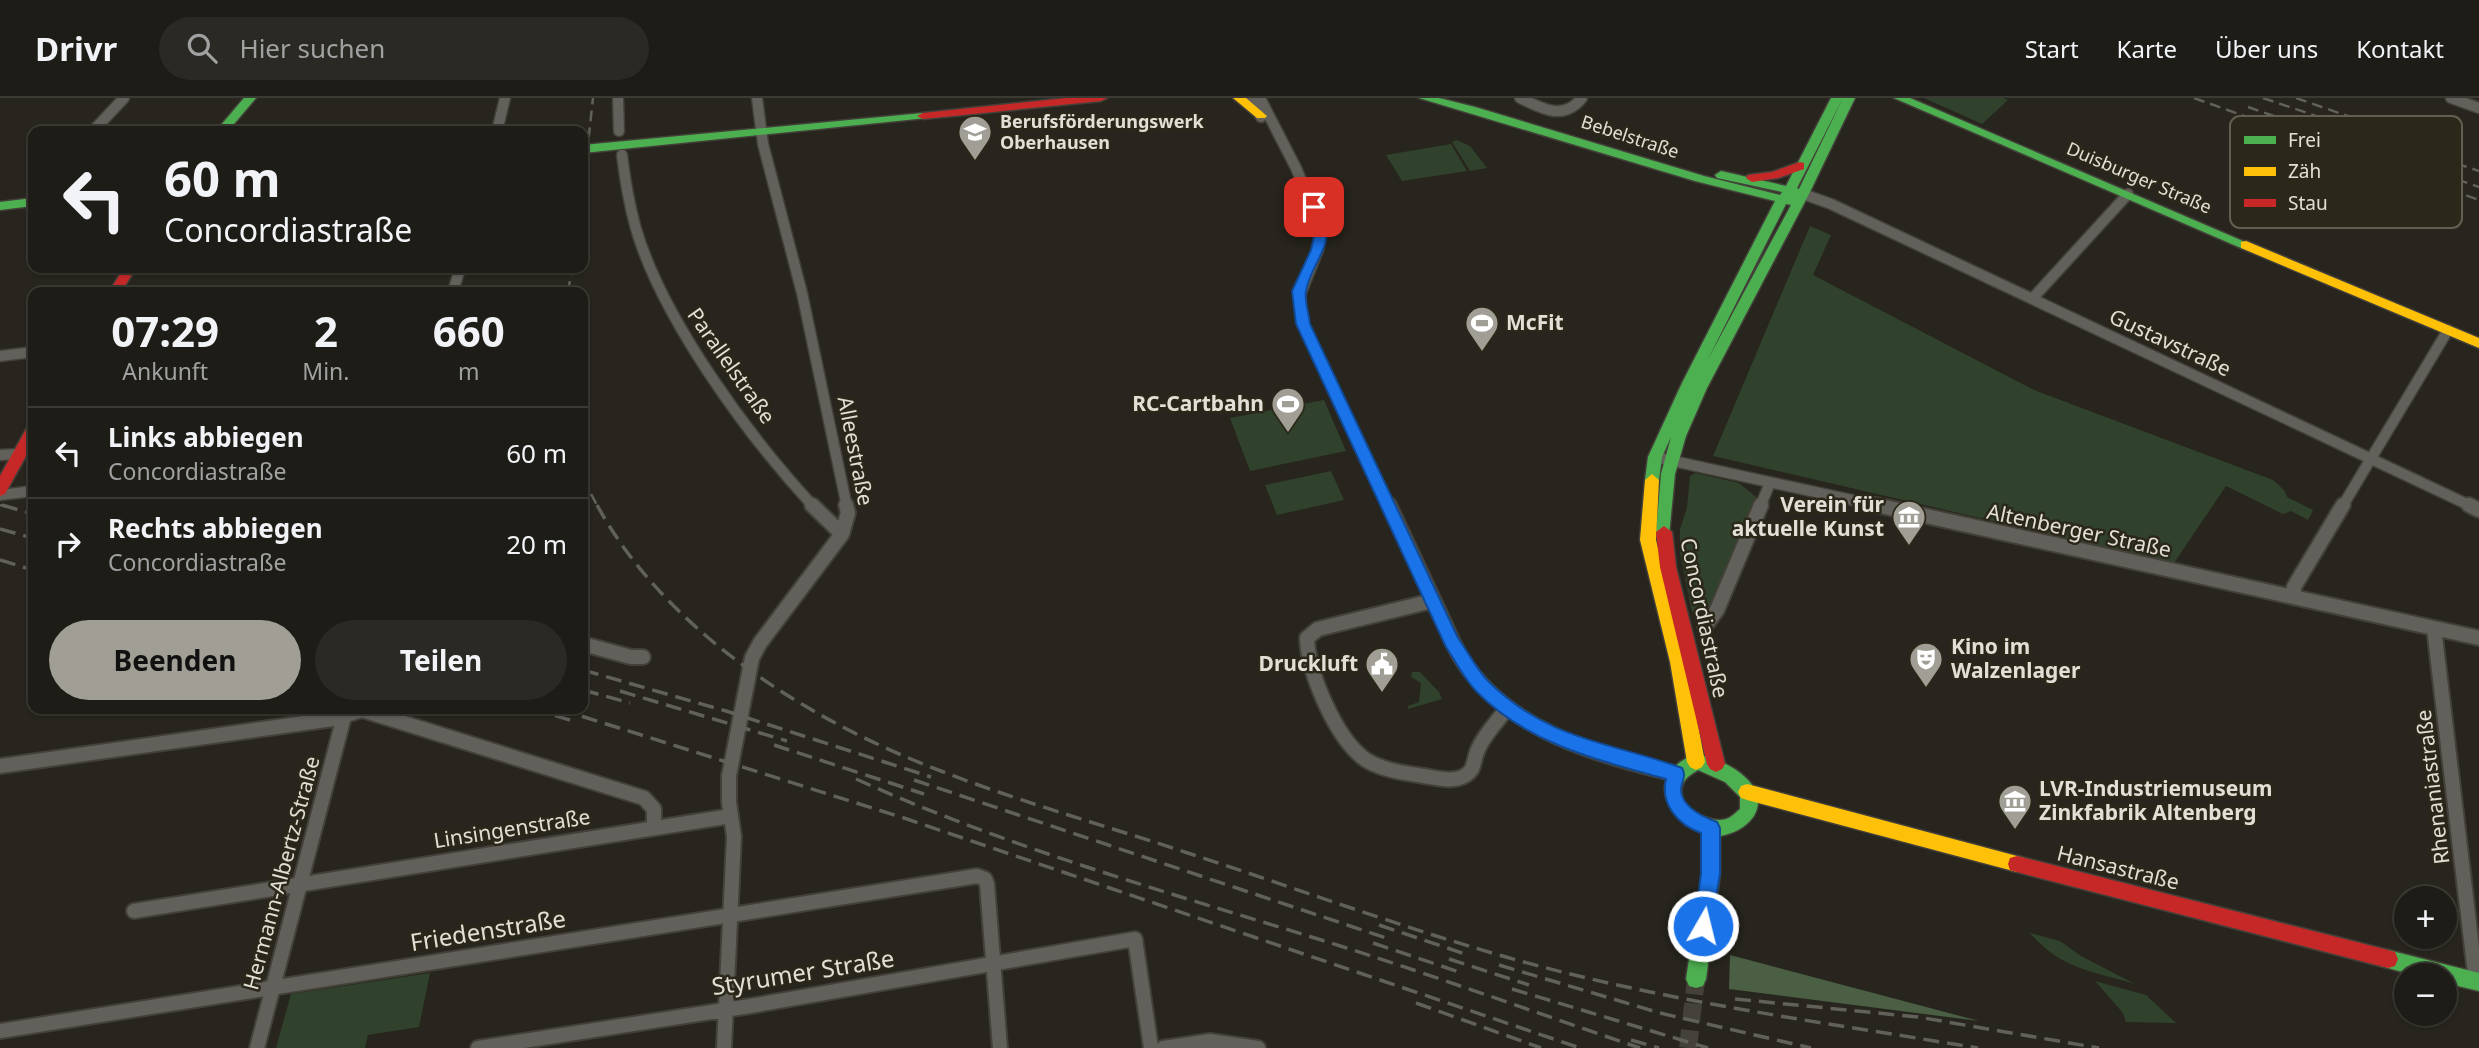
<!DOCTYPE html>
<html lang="de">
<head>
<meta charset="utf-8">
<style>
  body { margin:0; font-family:"Noto Sans",sans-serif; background:#2a2923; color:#f1f3f6; height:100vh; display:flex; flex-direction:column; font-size:26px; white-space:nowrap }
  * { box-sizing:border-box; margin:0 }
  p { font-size:23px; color:#a0a1a1 }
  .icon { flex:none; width:38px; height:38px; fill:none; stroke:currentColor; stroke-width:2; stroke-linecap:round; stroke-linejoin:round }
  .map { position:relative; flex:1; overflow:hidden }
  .sheet { position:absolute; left:28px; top:189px; width:560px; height:427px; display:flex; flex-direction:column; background:#1d1c16; border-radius:14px; box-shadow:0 2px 5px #0004,0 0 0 2px #3b3a35 }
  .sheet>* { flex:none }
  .guide { position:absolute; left:28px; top:28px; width:560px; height:147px; border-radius:14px; box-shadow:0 2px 5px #0004,0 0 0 2px #3b3a35; background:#1d1c16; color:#f1f3f6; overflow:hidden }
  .controls { position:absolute; left:2394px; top:788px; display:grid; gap:14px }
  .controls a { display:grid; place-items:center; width:63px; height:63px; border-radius:50%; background:#1d1c16; box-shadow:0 2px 5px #0004,0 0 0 2px #3b3a35; font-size:35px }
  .pin { position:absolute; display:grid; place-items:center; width:60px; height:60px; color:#fff; margin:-30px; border-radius:14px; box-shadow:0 4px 10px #0006 }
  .me { position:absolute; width:77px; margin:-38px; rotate:8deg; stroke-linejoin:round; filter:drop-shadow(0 0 5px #0008) }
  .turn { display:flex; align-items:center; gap:24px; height:147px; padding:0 21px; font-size:32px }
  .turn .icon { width:91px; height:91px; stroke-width:2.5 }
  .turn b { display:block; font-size:49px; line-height:60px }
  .eta { display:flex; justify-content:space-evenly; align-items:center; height:119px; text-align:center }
  .eta b { font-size:42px; font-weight:700; line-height:49px }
  .button { display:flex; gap:14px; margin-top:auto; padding:14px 21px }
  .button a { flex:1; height:80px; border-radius:42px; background:#a19f95; color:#111; font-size:28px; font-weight:700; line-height:80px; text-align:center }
  .button a+a { background:#2a2923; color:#f1f3f6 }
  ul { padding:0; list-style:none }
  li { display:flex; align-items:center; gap:21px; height:91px; padding:0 21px; border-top:2px solid #3b3a35 }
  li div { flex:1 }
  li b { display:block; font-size:26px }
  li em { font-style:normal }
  header { display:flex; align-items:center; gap:42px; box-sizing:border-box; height:98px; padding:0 35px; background:#1d1c16; border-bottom:2px solid #3b3a35 }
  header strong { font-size:33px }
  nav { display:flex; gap:38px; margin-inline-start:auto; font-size:24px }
  .search { width:490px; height:63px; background:#2a2923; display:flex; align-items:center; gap:18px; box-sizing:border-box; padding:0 24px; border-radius:38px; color:#a0a1a1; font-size:26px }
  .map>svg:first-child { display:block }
  .green { fill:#30422b }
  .forest { fill:#4a5f44 }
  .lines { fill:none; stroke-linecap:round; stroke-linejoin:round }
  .secondary-tunnel { stroke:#434139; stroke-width:18; stroke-dasharray:18 9; stroke-linecap:butt }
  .street-far1-casing { stroke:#424039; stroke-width:13 }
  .street-casing { stroke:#424039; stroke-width:18 }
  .fast-casing { stroke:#424039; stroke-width:3 }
  .slow-casing { stroke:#424039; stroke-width:3 }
  .jam-casing { stroke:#424039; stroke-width:3 }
  .street-far1 { stroke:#62605a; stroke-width:10 }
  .street { stroke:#62605a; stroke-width:14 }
  .fast { fill:#4caf50; fill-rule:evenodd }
  .slow { fill:#ffc107; fill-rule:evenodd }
  .jam { fill:#c62828; fill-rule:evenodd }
  .rail-far1 { stroke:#616059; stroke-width:2.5; stroke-dasharray:11 6; stroke-linecap:butt }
  .rail { stroke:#616059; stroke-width:3.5; stroke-dasharray:16 8; stroke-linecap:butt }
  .route { fill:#1a73e8; stroke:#114b97; stroke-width:2 }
  .labels { text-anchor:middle; stroke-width:5; stroke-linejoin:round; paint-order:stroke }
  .far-poi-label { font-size:18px; font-weight:bold; fill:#e2e0d6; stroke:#2b2819; text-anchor:start }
  .far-street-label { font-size:18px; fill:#e2e0d6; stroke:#2b2819 }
  .poi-label { font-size:21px; font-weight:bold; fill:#e2e0d6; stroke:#2b2819; text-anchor:start }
  .street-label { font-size:21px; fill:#e2e0d6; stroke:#2b2819 }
  .near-street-label { font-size:24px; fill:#e2e0d6; stroke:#2b2819 }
  .key { fill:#2b2819; stroke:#625f52; stroke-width:2 }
  .key-label { font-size:19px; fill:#e2e0d6 }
</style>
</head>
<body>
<header>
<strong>Drivr</strong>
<div class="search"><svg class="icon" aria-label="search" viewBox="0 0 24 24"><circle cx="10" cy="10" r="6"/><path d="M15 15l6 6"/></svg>Hier suchen</div>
<nav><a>Start</a><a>Karte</a><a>Über uns</a><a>Kontakt</a></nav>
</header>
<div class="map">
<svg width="2479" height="950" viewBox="0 0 2479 950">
  <rect width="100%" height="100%" fill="#27251d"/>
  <path class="green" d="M1924 0H2003L2008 2 1982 26Z
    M1457 42 1470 48 1487 70 1470 73 1452 44Z
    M1451 46 1467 73 1402 83 1386 57Z
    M1810 128 1831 137 1813 177 2034 292 2273 382 2284 392 2287 399 2313 412 2308 422 2291 413 2283 416 2226 388 2174 465 1713 358Z
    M1324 302 1346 353 1250 373 1230 320Z
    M1331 373 1344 402 1277 417 1265 387Z
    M1695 375 1739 385 1756 399 1755 409 1711 510 1692 514 1680 455V431L1687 410 1690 378Z
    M1412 574H1420L1439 594 1442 601 1408 611V608L1419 604 1421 585 1411 579Z
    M2030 835 2060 843 2081 858 2135 886C2093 874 2059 870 2030 835Z
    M430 875 419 929 368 937 365 950H276L291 896Z
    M2095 883 2146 897 2176 925 2126 924 2123 915Z"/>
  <path class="forest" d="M1730 857 1979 923 1729 891Z"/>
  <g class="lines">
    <path class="secondary-tunnel" d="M1688 950 1696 881"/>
    <defs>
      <path id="street-far1" d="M618 0 619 33
        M757 0 763 46 802 195 847 409
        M1250 0 1261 19
        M1260 0 1296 70 1320 127 1318 152 1300 197 1303 226 1390 409
        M1520 0C1543 11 1563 23 1582 0
        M2451 0 2479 10
        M93 33 124 0
        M497 33 505 0
        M622 57C625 82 629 106 636 131 663 222 749 339 814 409
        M1803 96 1831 106 2473 409
        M453 194 460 170
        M2032 201 2128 96
        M0 258 33 254
        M0 357 19 356
        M1655 359 1884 409
        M0 397 33 393
        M1760 409 1770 385
        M2342 409 2448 232"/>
      <path id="street" d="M812 407 842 436
        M1389 407C1406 443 1423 479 1439 514 1447 530 1453 548 1463 563 1510 634 1598 657 1676 676
        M1876 407 2479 540
        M2469 407 2479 412
        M2294 499V489L2343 407
        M1432 503 1318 531 1307 540C1308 575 1335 637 1362 659 1378 672 1405 675 1424 678 1437 680 1454 685 1466 677 1475 671 1473 664 1477 654 1482 639 1498 623 1507 610
        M1705 528 1717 512 1761 407
        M2434 530 2476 884
        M583 546 631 559H643
        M0 668 333 621 362 612 644 700 654 711V730
        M134 813 731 718
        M0 933 977 778 985 781 987 786 1000 950
        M257 950 346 611
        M478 950 744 909 1135 841 1151 950
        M724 950 734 739 729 704V678L752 560 760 545 842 436 848 415 846 407
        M1163 950 1210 943 1258 950"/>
      <path id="fast" d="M244 0H256L228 33H216Z
        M1419 0H1439L1475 9 1704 78 1780 97 1782 94 1717 80 1715 77 1721 73 1786 88 1831 0H1843L1797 90 1799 91 1843 0H1855L1809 96 1707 290 1686 338 1675 376 1669 438H1659L1656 434 1661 376 1671 339 1662 359 1659 382 1652 388 1645 382 1648 359 1682 285 1775 103 1695 83ZM1786 106 1791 107 1707 263Z
        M1894 0H1910L2252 147 2246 151 2241 150Z
        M923 15 927 16V20L583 55V47Z
        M33 100V108L0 112V104Z
        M1696 656C1714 660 1733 667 1746 680 1773 706 1750 733 1720 738V776L1706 881 1703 888 1696 890 1689 888 1686 881 1702 776V735C1661 718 1647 674 1696 656ZM1698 672 1725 684 1740 699V711C1735 715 1732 719 1726 721 1708 726 1677 710 1682 688 1684 680 1692 676 1698 672Z
        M2388 852 2479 875V893L2445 885V877H2413L2381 868 2378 861 2381 854Z"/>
      <path id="slow" d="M1233 0H1246L1267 18 1265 20H1257Z
        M2246 143 2479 240V250L2241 150V144Z
        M1652 376 1659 382 1656 442 1686 564 1705 664 1702 669 1696 672 1690 669 1687 664 1670 564 1640 442 1645 382Z
        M1747 686 2017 758 2024 760 2026 766 2024 772 2017 774 1747 702 1741 700 1738 694 1741 688Z"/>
      <path id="jam" d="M1067 0H1107L1101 3 923 21 917 18 923 15Z
        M1800 64 1804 65V71L1778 80 1752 84 1746 80 1748 77 1772 74Z
        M124 170H136L121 194H109Z
        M33 327V345L5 396 0 398V378L28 328Z
        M1664 428 1672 434 1676 469 1725 666 1722 671 1716 674 1710 671 1707 666 1660 469 1656 434Z
        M2017 758 2388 852 2395 854 2398 861 2395 868 2388 870 2017 774 2010 772 2008 766 2010 760Z"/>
    </defs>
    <use href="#street-far1" class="street-far1-casing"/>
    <use href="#street" class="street-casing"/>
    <use href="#fast" class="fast-casing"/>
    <use href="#slow" class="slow-casing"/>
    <use href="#jam" class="jam-casing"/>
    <use href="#street-far1" class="street-far1"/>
    <use href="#street" class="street"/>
    <use href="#fast" class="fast"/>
    <use href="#slow" class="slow"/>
    <use href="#jam" class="jam"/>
    <path class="rail-far1" d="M2194 0 2479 102
      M2263 0 2479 73
      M2296 0 2448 53
      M2248 9 2479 89
      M583 91 593 0
      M568 194 572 170
      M583 381 598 409
      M0 407 8 409"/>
    <path class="rail" d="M2 407 33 416
      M597 407C666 534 809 623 941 673 1023 705 1110 729 1194 757 1298 791 1401 829 1506 859 1660 903 1821 924 1978 950
      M0 431 33 440
      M0 462 33 472
      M583 572 726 613 931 679
      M583 592 630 605
      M620 593 787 643
      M532 611 570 622
      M559 611 907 721 1580 950
      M774 647 924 696
      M856 681C1000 746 1152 790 1302 836 1416 871 1528 912 1640 950
      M914 682 1389 841
      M1379 827 1465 856
      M1373 845 1459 874
      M1449 861 1529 887
      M1499 867 1660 915 1811 950
      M1512 891 1708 950
      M1735 901 1918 919 2099 950
      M1416 905 1541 950
      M1631 942 1659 950"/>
  </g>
  <path class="route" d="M1314 105C1321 108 1321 111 1324 118 1335 148 1311 165 1306 193 1304 202 1309 216 1310 226L1458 540C1468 554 1477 572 1489 584 1551 644 1608 643 1682 670 1687 679 1681 683 1681 692 1682 710 1703 719 1717 724L1720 730V776L1710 835 1703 837 1697 835 1694 828 1701 776V735C1678 727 1660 706 1666 681 1598 662 1528 646 1477 594 1465 582 1456 564 1446 549L1296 226 1292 193 1311 152 1314 138V126L1308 109Z"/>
  <defs>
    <symbol id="university-pin" viewBox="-11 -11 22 30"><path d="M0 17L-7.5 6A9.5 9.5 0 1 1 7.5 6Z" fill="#a19f95" stroke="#2b2819"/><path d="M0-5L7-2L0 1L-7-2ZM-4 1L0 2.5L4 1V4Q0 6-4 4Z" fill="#fff"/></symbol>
    <symbol id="stadium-pin" viewBox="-11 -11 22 30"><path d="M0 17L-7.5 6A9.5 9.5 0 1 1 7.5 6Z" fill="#a19f95" stroke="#2b2819"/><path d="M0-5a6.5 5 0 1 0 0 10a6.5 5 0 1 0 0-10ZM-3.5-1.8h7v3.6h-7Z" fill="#fff"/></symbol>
    <symbol id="museum-pin" viewBox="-11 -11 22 30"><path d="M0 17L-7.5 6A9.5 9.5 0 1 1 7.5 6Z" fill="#a19f95" stroke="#2b2819"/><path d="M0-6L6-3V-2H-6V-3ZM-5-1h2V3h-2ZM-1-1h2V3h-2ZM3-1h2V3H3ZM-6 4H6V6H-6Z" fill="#fff"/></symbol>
    <symbol id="theatre-pin" viewBox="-11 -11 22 30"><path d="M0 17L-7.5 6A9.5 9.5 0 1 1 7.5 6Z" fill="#a19f95" stroke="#2b2819"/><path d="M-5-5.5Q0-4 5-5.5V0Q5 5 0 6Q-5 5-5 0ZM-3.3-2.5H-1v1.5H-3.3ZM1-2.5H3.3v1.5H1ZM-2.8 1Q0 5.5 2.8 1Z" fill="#fff"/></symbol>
    <symbol id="civic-pin" viewBox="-11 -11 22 30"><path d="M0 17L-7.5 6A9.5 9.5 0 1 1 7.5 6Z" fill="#a19f95" stroke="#2b2819"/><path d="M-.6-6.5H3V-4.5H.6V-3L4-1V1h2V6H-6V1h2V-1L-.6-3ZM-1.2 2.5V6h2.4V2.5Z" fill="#fff"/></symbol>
  </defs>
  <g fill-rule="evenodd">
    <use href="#university-pin" x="956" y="15" width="38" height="52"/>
    <use href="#stadium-pin" x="1463" y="206" width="38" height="52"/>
    <use href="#stadium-pin" x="1269" y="287" width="38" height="52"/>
    <use href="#museum-pin" x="1890" y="400" width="38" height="52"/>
    <use href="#theatre-pin" x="1907" y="542" width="38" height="52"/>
    <use href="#civic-pin" x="1363" y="547" width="38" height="52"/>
    <use href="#museum-pin" x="1996" y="684" width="38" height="52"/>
  </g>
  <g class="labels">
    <g class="far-poi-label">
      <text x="1000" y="30">Berufsförderungswerk<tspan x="1000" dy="21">Oberhausen</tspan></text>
    </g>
    <g class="far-street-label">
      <text transform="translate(1630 39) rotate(18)" y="6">Bebelstraße</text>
      <text transform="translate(2139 80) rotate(23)" y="6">Duisburger Straße</text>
    </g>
    <g class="poi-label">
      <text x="1506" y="232">McFit</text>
      <text x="1264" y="313" text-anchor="end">RC-Cartbahn</text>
      <text x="1884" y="414" text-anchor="end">Verein für<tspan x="1884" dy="24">aktuelle Kunst</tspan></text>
      <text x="1951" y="556">Kino im<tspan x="1951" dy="24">Walzenlager</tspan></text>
      <text x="1358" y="573" text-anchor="end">Druckluft</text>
      <text x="2039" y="698">LVR-Industriemuseum<tspan x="2039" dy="24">Zinkfabrik Altenberg</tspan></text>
    </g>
    <g class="street-label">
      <text transform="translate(2170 245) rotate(25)" y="7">Gustavstraße</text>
      <text transform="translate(731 268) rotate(55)" y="7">Parallelstraße</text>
      <text transform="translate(855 353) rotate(79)" y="7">Alleestraße</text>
      <text transform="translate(2079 433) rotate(12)" y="7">Altenberger Straße</text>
      <text transform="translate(1704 520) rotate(78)" y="7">Concordiastraße</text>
      <text transform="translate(2433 689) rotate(-97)" y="7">Rhenaniastraße</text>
      <text transform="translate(512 731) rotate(-9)" y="7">Linsingenstraße</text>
      <text transform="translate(2118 770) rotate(14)" y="7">Hansastraße</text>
      <text transform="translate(282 775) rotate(-75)" y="7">Hermann-Albertz-Straße</text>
    </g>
    <g class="near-street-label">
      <text transform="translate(488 833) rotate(-9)" y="8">Friedenstraße</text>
      <text transform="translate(803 875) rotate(-9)" y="8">Styrumer Straße</text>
    </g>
  </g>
  <rect x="2230" y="18" width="232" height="112" rx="10" class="key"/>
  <rect x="2244" y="38" width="32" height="8" fill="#4caf50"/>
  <rect x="2244" y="69" width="32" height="9" fill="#ffc107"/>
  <rect x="2244" y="101" width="32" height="8" fill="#c62828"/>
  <g class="key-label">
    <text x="2288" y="49">Frei</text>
    <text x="2288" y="80">Zäh</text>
    <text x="2288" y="112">Stau</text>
  </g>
</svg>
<div class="controls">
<a>+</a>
<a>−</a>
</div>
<div class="pin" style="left:1314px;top:109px;background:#d93025"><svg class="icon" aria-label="arrive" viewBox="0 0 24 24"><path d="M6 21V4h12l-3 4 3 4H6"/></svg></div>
<svg class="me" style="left:1703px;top:828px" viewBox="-20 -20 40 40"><circle r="17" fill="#1a73e8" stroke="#fff" stroke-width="3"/><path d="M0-11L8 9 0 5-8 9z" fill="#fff"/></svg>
<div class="guide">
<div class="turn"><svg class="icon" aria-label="left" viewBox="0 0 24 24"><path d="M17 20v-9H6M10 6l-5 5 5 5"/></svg><div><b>60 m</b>Concordiastraße</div></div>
</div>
<section class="sheet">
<div class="eta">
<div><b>07:29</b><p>Ankunft</p></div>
<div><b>2</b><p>Min.</p></div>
<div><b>660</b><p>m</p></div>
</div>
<ul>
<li><svg class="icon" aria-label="left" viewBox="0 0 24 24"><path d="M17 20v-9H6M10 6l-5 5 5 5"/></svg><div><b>Links abbiegen</b><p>Concordiastraße</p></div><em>60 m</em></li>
<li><svg class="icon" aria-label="right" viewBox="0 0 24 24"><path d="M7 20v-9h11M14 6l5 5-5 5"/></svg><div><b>Rechts abbiegen</b><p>Concordiastraße</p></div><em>20 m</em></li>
</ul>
<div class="button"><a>Beenden</a><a>Teilen</a></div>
</section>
</div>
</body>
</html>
